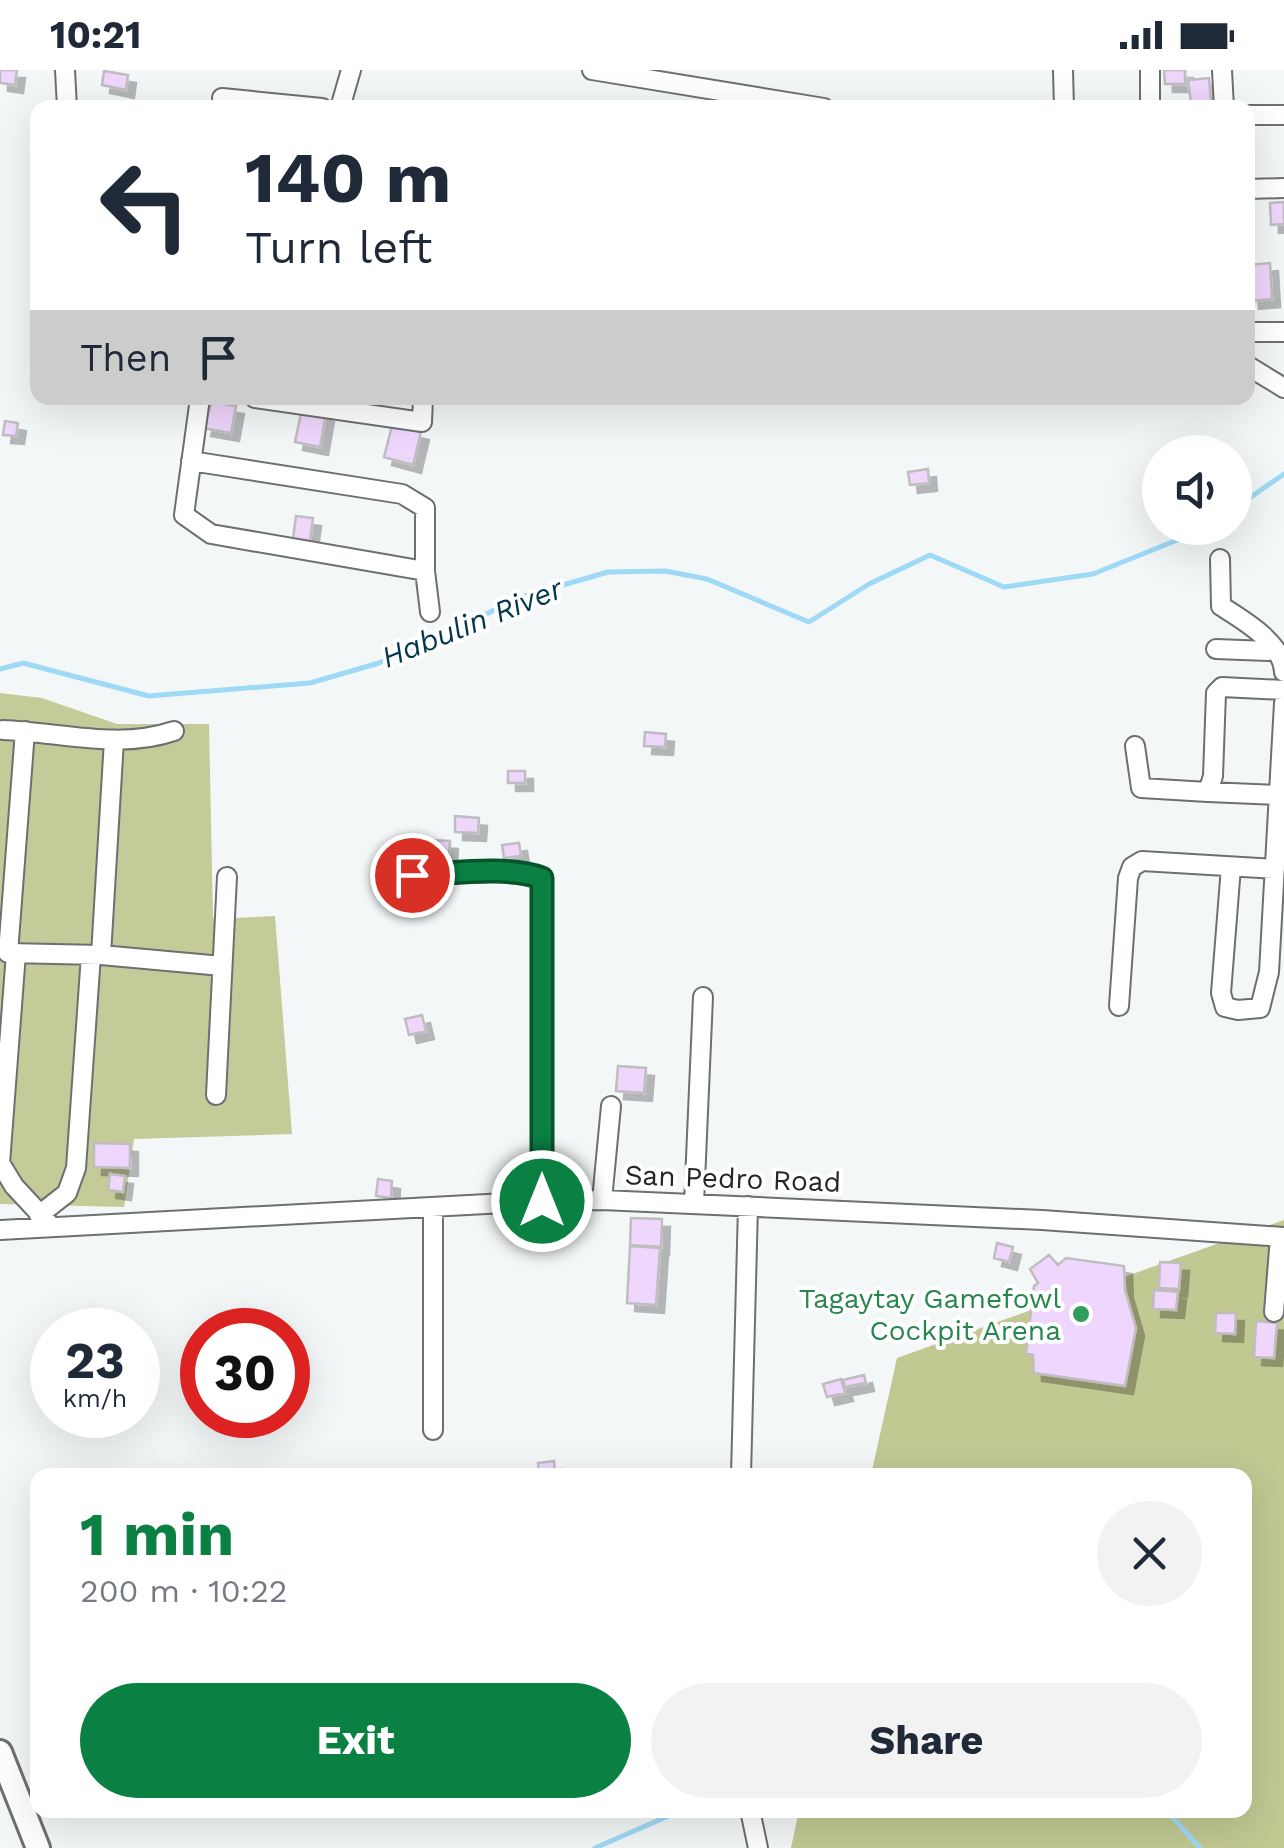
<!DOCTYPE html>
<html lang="en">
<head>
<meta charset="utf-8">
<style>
  body { margin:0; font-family:"Work Sans",sans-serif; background:#f2f2f3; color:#1f2937; height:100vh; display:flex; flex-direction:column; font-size:38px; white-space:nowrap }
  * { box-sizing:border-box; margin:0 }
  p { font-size:32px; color:#747a83 }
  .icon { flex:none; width:55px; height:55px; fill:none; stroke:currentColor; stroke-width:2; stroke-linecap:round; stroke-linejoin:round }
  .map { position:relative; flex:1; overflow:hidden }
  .drawer { position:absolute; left:30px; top:1398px; width:1222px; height:350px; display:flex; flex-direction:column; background:#fff; border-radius:20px; box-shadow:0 10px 40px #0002 }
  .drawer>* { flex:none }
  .top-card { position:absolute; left:30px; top:30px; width:1225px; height:305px; border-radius:20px; box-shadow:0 10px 40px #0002; background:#fff; color:#1f2937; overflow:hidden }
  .controls { position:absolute; left:1142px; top:365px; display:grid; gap:20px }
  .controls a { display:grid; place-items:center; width:110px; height:110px; border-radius:50%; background:#fff; box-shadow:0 10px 40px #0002; font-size:50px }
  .speed { position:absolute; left:30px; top:1238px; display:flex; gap:20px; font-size:50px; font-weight:700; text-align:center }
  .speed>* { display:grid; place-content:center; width:130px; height:130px; border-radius:50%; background:#fff; box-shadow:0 10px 40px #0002; line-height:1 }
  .speed small { font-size:25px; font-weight:400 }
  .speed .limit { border:15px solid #d22; background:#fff; color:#111 }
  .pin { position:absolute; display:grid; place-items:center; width:85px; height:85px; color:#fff; margin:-42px; border:5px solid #fff; border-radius:50%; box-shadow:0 2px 10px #0007 }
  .me { position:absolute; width:110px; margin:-55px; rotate:0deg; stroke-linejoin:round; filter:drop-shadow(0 0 8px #0008) }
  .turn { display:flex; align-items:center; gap:35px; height:210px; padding:0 50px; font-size:45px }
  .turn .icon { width:130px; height:130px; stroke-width:2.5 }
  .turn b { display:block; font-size:70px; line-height:85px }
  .then { display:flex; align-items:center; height:95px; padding:0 50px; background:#0003; gap:20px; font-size:38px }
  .round { display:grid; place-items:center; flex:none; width:105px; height:105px; border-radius:52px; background:#f2f2f3 }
  .head { display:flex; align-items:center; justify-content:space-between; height:170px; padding:0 50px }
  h1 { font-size:60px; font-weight:700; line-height:75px; color:#0b8043 }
  .primary-button { display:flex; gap:20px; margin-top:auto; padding:20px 50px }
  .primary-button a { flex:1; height:115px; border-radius:60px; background:#0b8043; color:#fff; font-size:40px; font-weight:700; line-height:115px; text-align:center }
  .primary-button a+a { background:#f2f2f3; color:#1f2937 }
  .status { display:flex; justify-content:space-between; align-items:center; height:70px; padding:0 50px; background:#fff; direction:ltr }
  .status svg { height:28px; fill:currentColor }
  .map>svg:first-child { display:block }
  .green { fill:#c4cb98 }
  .forest { fill:#c1c892 }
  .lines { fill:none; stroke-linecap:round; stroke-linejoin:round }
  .stream { stroke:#9ed9f5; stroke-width:5 }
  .building { fill:#efd6fc; stroke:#bfbdbf; stroke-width:2.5; filter:url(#shadow) }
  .minor-casing { stroke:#6d6f70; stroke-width:22 }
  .major-casing { stroke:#6d6f70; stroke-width:28 }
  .minor { stroke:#fff; stroke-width:18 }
  .major { stroke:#fff; stroke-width:22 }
  .route-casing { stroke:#07532c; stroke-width:25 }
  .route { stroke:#0b8043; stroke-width:18 }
  .leisure-dot { fill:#2e9e5b; stroke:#fff; stroke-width:4 }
  .labels { text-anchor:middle; stroke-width:8; stroke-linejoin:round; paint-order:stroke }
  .street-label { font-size:28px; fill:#252627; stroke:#fff }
  .leisure-label { font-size:28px; fill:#27864d; stroke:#fff; text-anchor:end }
  .water-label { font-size:30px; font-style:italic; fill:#03374b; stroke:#fff }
</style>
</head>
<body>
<div class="status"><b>10:21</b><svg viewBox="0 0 49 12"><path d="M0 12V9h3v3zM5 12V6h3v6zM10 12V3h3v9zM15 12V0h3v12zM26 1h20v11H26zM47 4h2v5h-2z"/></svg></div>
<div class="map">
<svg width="1284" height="1778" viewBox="0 0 1284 1778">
  <defs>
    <filter id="shadow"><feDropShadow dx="8" dy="8" stdDeviation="0" flood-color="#0004"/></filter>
  </defs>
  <rect width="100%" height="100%" fill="#f4f7f8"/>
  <path class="green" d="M0 623 42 628 117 654H209L213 849 275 846 292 1064 134 1069 124 1137 0 1134Z"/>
  <path class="forest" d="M1284 1150V1778H791L799 1740H1245V1405H871L897 1288Z"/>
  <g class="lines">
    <path class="stream" d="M1235 438 1284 404
      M0 599 23 593 149 626 310 613 379 593 525 526 608 502 665 501 707 509 809 552 869 514 930 485 1004 517 1093 504 1207 458
      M1166 1740 1200 1778
      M595 1778 682 1740"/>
  </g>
  <path class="building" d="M0 0H17L15 15 0 13Z
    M1164 0H1185V14H1165Z
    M104 1 128 5 126 20 102 15Z
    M1209 8 1211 31 1191 33 1188 10Z
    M1284 132V154L1271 155 1270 133Z
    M1270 193 1272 229 1251 231 1248 195Z
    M212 332 236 336 231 363 203 358Z
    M302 338 326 344 320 377 295 372Z
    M5 351 18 353 16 366 3 365Z
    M392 356 421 362 413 395 384 387Z
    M928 399 929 413 910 415 908 402Z
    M296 446 313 448 310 471 293 469Z
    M645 662 666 664 665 677 644 676Z
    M508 701H525V713H508Z
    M455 746 479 748 478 763 455 762Z
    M430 770 450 771 448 799 428 797Z
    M519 773 521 786 504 788 502 775Z
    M422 945 426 961 409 965 405 949Z
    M618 996 646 998 644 1023 616 1021Z
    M94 1073 130 1074V1098L94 1097Z
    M110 1104 125 1106 123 1122 108 1120Z
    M378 1109 392 1111 391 1128 376 1126Z
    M631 1148 662 1149 661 1177 630 1175Z
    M997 1173 1013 1177 1009 1192 994 1188Z
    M630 1176 660 1178 656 1235 627 1233Z
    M1049 1185 1058 1195 1066 1188 1124 1196 1125 1220 1136 1258 1125 1316 1034 1303 1033 1285 1026 1283 1034 1216 1038 1213 1030 1199Z
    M1160 1192 1181 1193 1179 1219 1159 1218Z
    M1154 1220 1178 1222 1176 1240 1153 1239Z
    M1216 1243H1236L1235 1264 1215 1263Z
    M1256 1251 1277 1253 1274 1288 1254 1287Z
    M864 1305 866 1313 845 1317 843 1310Z
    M841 1309 845 1323 827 1327 823 1314Z
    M554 1391 555 1402 539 1404 538 1393Z"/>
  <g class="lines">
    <defs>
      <path id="minor" d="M65 0 67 38
        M592 0 824 38
        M1063 0 1064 38
        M1150 0V38
        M1222 0 1224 38
        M222 28 322 38
        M340 38 351 0
        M1248 45H1284
        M1248 119 1284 118
        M1248 262H1284
        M1248 296 1284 318
        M200 328 184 445 211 464 425 501
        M255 328 422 352 423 328
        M191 391 402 424 425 438V501L430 542
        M1220 489 1221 536C1243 550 1283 573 1284 602
        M1216 579 1268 581 1274 578
        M3 660C59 662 119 680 174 661
        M1135 676 1141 718 1208 722 1213 706 1216 623 1222 617 1284 620
        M1208 722 1278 725
        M1231 797 1221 923 1225 937 1238 940 1260 938 1269 902 1284 633
        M412 805C450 804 508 795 542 808V1131
        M8 883 25 661
        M8 883 101 885 222 896
        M16 883 0 1093 14 1116 52 1157
        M101 885 114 670
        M1119 936 1128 808 1132 797 1142 791 1275 799
        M216 1025 227 807
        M602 1130 611 1036
        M694 1134 703 927
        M39 1145 67 1123 76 1098 91 885
        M0 1160 542 1131 602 1130 1042 1150 1284 1167
        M1274 1242 1280 1167
        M433 1360V1138
        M741 1405 748 1136
        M750 1740 758 1778"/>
      <path id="major" d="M0 1682 38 1778"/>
    </defs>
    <use href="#minor" class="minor-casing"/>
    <use href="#major" class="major-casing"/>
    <use href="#minor" class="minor"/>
    <use href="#major" class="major"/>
  </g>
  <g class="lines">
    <defs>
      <path id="route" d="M412 805C452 804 504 795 542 808V1131"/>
    </defs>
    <use href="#route" class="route-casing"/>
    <use href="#route" class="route"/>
  </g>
  <circle class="leisure-dot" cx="1081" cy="1244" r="10"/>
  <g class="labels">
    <g class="street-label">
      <text transform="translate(733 1108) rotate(2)" y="10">San Pedro Road</text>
    </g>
    <g class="leisure-label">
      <text x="1061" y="1238">Tagaytay Gamefowl<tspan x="1061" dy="32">Cockpit Arena</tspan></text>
    </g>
    <g class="water-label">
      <text transform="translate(472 553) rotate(-22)" y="10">Habulin River</text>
    </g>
  </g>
</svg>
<div class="controls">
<a><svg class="icon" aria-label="sound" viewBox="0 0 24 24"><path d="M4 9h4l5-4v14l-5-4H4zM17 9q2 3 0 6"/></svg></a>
</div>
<div class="speed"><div>23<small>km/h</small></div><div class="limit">30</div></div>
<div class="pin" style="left:412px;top:805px;background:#d93025"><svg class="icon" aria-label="arrive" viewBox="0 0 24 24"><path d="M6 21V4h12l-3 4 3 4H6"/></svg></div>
<svg class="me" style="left:542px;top:1131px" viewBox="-20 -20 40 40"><circle r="17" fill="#0b8043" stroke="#fff" stroke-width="3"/><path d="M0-11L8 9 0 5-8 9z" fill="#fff"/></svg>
<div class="top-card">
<div class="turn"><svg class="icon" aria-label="left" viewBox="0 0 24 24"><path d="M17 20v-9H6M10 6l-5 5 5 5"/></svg><div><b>140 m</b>Turn left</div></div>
<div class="then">Then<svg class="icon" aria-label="arrive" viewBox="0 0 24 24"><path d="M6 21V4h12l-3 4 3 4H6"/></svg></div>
</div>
<section class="drawer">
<div class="head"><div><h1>1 min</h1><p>200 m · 10:22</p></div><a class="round"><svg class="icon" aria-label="close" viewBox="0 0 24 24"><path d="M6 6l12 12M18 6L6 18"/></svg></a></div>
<div class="primary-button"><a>Exit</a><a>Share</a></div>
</section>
</div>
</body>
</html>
